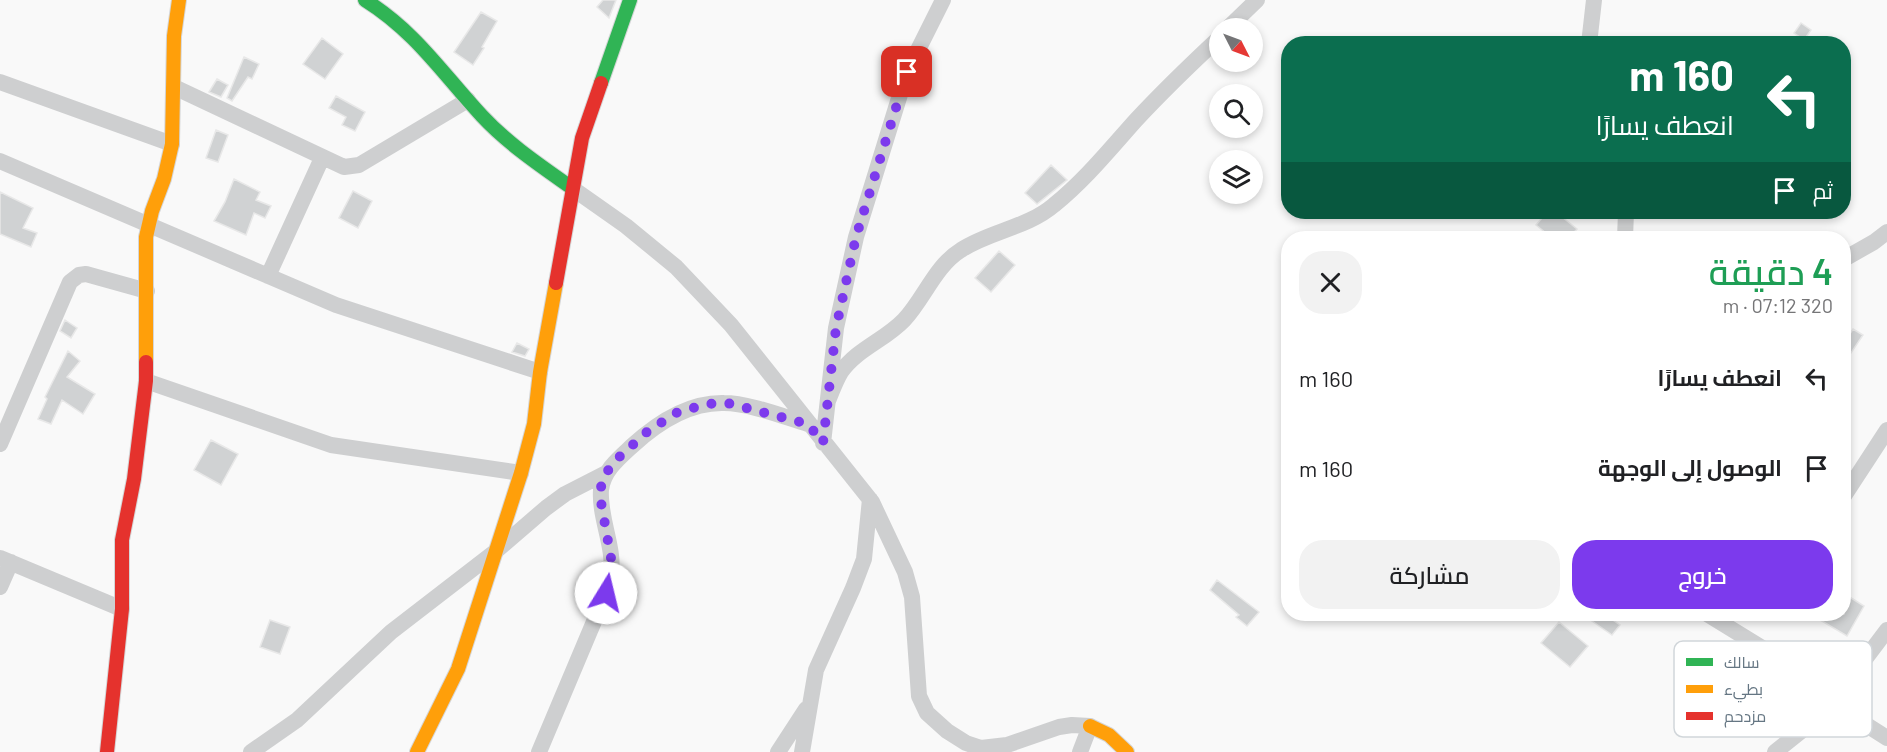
<!DOCTYPE html>
<html lang="ar">
<head>
<meta charset="utf-8">
<style>
  body { margin:0; font-family:Barlow,Cairo,sans-serif; background:#f2f2f2; color:#202124; direction:rtl; height:100vh; display:flex; flex-direction:column; font-size:22px; white-space:nowrap }
  * { box-sizing:border-box; margin:0 }
  p { font-size:20px; color:#757577 }
  .icon { flex:none; width:33px; height:33px; fill:none; stroke:currentColor; stroke-width:2; stroke-linecap:round; stroke-linejoin:round }
  .map { position:relative; flex:1; overflow:hidden; direction:ltr }
  .side { position:absolute; left:1281px; top:231px; width:570px; height:390px; display:flex; flex-direction:column; background:#fff; border-radius:24px; box-shadow:0 3px 9px #0003; direction:rtl }
  .side>* { flex:none }
  .banner { position:absolute; left:1281px; top:36px; width:570px; height:183px; border-radius:24px; box-shadow:0 3px 9px #0003; direction:rtl; background:#0b6e4f; color:#fff; overflow:hidden }
  .needle { width:39px; rotate:132deg }
  .buttons { position:absolute; left:1209px; top:18px; display:grid; gap:12px }
  .buttons a { display:grid; place-items:center; width:54px; height:54px; border-radius:50%; background:#fff; box-shadow:0 3px 9px #0003; font-size:30px }
  .pin { position:absolute; display:grid; place-items:center; width:51px; height:51px; color:#fff; margin:-26px; border-radius:12px; box-shadow:0 3px 9px #0006 }
  .me { position:absolute; width:66px; margin:-33px; rotate:9deg; stroke-linejoin:round; filter:drop-shadow(0 0 4px #0008) }
  .turn { display:flex; align-items:center; gap:21px; height:126px; padding:0 18px; font-size:27px }
  .turn .icon { width:78px; height:78px; stroke-width:2.5 }
  .turn b { display:block; font-size:42px; line-height:51px }
  .then { display:flex; align-items:center; height:57px; padding:0 18px; background:#0003; gap:12px; font-size:22px }
  .round { display:grid; place-items:center; flex:none; width:63px; height:63px; border-radius:24px; background:#f2f2f2 }
  .head { display:flex; align-items:center; justify-content:space-between; height:102px; padding:0 18px }
  h1 { font-size:36px; font-weight:600; line-height:45px; color:#1e9e55 }
  .button { display:flex; gap:12px; margin-top:auto; padding:12px 18px }
  .button a { flex:1; height:69px; border-radius:24px; background:#7c3aed; color:#fff; font-size:24px; font-weight:600; line-height:69px; text-align:center }
  .button a+a { background:#f2f2f2; color:#202124 }
  ul { padding:0; list-style:none }
  li { display:flex; align-items:center; gap:18px; height:90px; padding:0 18px }
  li div { flex:1 }
  li b { display:block; font-size:22px }
  li em { font-style:normal }
  .map>svg:first-child { display:block }
  .building { fill:#d0d2d3; stroke:#e8e8e8; stroke-width:1.5 }
  .lines { fill:none; stroke-linecap:round; stroke-linejoin:round }
  .fast-casing { stroke:#d5d6d7; stroke-width:16 }
  .slow-casing { stroke:#d5d6d7; stroke-width:16 }
  .jam-casing { stroke:#d5d6d7; stroke-width:16 }
  .street { stroke:#cecfd0; stroke-width:16 }
  .fast { stroke:#30b455; stroke-width:14 }
  .slow { stroke:#ff9f0a; stroke-width:14 }
  .jam { stroke:#e5322d; stroke-width:14 }
  .route { stroke:#7c3aed; stroke-width:10; stroke-dasharray:0 18 }
  .key { fill:#fff; stroke:#d1d6da; stroke-width:1.5 }
  .key-label { font-size:16px; fill:#657683 }
</style>
</head>
<body>
<div class="map">
<svg width="1887" height="752" viewBox="0 0 1887 752">
  <rect width="100%" height="100%" fill="#f9f9f9"/>
  <path class="building" d="M603 0H616L609 18 597 7Z
    M481 12 497 21 482 47 484 48 473 65 454 52Z
    M1801 23 1811 30 1804 40 1794 33Z
    M322 38 343 54 325 79 303 64Z
    M244 57 259 64 252 79 248 77 232 101 227 98Z
    M217 79 228 85 221 97 209 92Z
    M336 96 365 112 355 131 342 125 346 117 329 108Z
    M216 130 228 135 218 162 206 158Z
    M1051 165 1067 180 1037 204 1025 193Z
    M234 179 260 192 256 200 271 206 265 218 254 213 246 235 214 221 225 202Z
    M353 191 372 201 358 228 339 218Z
    M0 192 33 208 23 228 37 233 31 247 0 234Z
    M1547 212H1556L1577 229 1569 238H1552L1536 225Z
    M999 251 1015 265 991 292 975 278Z
    M65 320 77 328 71 338 60 331Z
    M1853 329 1863 335 1851 353 1844 347V343Z
    M517 343 529 349 525 356 512 352Z
    M68 351 80 361 67 377 95 394 83 414 62 400 51 424 38 419 47 399 45 397Z
    M211 440 238 454 221 485 194 470Z
    M1217 580 1259 612 1247 626 1236 617 1239 615 1210 590Z
    M1848 596 1864 606 1847 636 1810 614H1844V603Z
    M1582 614H1604L1620 625 1612 635Z
    M270 620 290 627 280 654 260 647Z
    M1559 622 1588 646 1570 667 1541 643Z"/>
  <g class="lines">
    <defs>
      <path id="fast" d="M365 0C416 32 442 73 482 116 508 144 541 166 572 188
        M601 83 630 0"/>
      <path id="slow" d="M146 362V237L152 211 164 179 172 144 174 36 179 0
        M1090 726 1109 735 1127 752
        M417 752 458 669 521 473 534 424 540 372 556 283"/>
      <path id="jam" d="M556 283 582 138 601 83
        M107 752 122 609V540L134 479 146 381V362"/>
    </defs>
    <use href="#fast" class="fast-casing"/>
    <use href="#slow" class="slow-casing"/>
    <use href="#jam" class="jam-casing"/>
    <path class="street" d="M1228 28 1257 0
      M1589 44 1594 0
      M0 82 172 144
      M174 87 344 167 359 165 468 100
      M0 161 336 305 540 372
      M572 188 626 226 676 267 731 325 872 502 905 572 912 597 919 696 927 713 947 731 966 743 981 748 1007 745 1059 727 1072 725 1090 726 1080 752
      M1625 238 1626 212
      M1844 259 1874 242 1887 232
      M268 276 322 158
      M146 381 331 445 521 473
      M828 401C832 391 836 380 841 372 857 349 885 340 904 320 924 299 935 266 961 250 990 231 1027 228 1054 205 1085 180 1110 149 1136 120 1163 91 1191 64 1220 37
      M823 443 836 328 856 237 907 72 943 0
      M0 444 70 282 79 275 86 274 147 291
      M1844 496 1887 430
      M0 558 122 609
      M0 587 11 562
      M1707 614 1785 662 1832 703 1887 738
      M251 752 297 720 391 632 496 551 546 508 565 494 606 473
      M539 752 606 593C608 587 611 581 611 575 615 547 599 518 601 490 603 471 619 458 632 446 657 423 688 402 724 403 749 403 784 417 808 424
      M778 752 806 709
      M802 752 816 670 853 588 864 559 870 499
      M1775 752 1810 724 1832 703 1887 630"/>
    <use href="#fast" class="fast"/>
    <use href="#slow" class="slow"/>
    <use href="#jam" class="jam"/>
  </g>
  <g class="lines">
    <path class="route" d="M606 593 611 575V558L601 502V487L606 473 617 459 648 431 678 412 708 404 727 403 808 424 823 443 836 328 856 237 907 72"/>
  </g>
  <rect x="1674" y="641" width="198" height="96" rx="9" class="key"/>
  <rect x="1686" y="658" width="27" height="8" fill="#30b455"/>
  <rect x="1686" y="685" width="27" height="8" fill="#ff9f0a"/>
  <rect x="1686" y="712" width="27" height="8" fill="#e5322d"/>
  <g class="key-label">
    <text x="1724" y="668">سالك</text>
    <text x="1724" y="695">بطيء</text>
    <text x="1724" y="722">مزدحم</text>
  </g>
</svg>
<div class="buttons">
<a><svg class="needle" viewBox="-14 -14 28 28"><path d="M0-13l5 13h-10z" fill="#e53935"/><path d="M0 13l5-13h-10z" fill="#757577"/></svg></a>
<a><svg class="icon" aria-label="search" viewBox="0 0 24 24"><circle cx="10" cy="10" r="6"/><path d="M15 15l6 6"/></svg></a>
<a><svg class="icon" aria-label="layers" viewBox="0 0 24 24"><path d="M12 4l9 5-9 5-9-5zM3 14l9 5 9-5"/></svg></a>
</div>
<div class="pin" style="left:907px;top:72px;background:#d93025"><svg class="icon" aria-label="arrive" viewBox="0 0 24 24"><path d="M6 21V4h12l-3 4 3 4H6"/></svg></div>
<svg class="me" style="left:606px;top:593px" viewBox="-20 -20 40 40"><circle r="19" fill="#fff"/><path d="M0-13L10 11 0 6-10 11z" fill="#7c3aed"/></svg>
<div class="banner">
<div class="turn"><svg class="icon" aria-label="left" viewBox="0 0 24 24"><path d="M17 20v-9H6M10 6l-5 5 5 5"/></svg><div><b>160 m</b>انعطف يسارًا</div></div>
<div class="then">ثم<svg class="icon" aria-label="arrive" viewBox="0 0 24 24"><path d="M6 21V4h12l-3 4 3 4H6"/></svg></div>
</div>
<section class="side">
<div class="head"><div><h1>4 دقيقة</h1><p>320 m · 07:12</p></div><a class="round"><svg class="icon" aria-label="close" viewBox="0 0 24 24"><path d="M6 6l12 12M18 6L6 18"/></svg></a></div>
<ul>
<li><svg class="icon" aria-label="left" viewBox="0 0 24 24"><path d="M17 20v-9H6M10 6l-5 5 5 5"/></svg><div><b>انعطف يسارًا</b></div><em>160 m</em></li>
<li><svg class="icon" aria-label="arrive" viewBox="0 0 24 24"><path d="M6 21V4h12l-3 4 3 4H6"/></svg><div><b>الوصول إلى الوجهة</b></div><em>160 m</em></li>
</ul>
<div class="button"><a>خروج</a><a>مشاركة</a></div>
</section>
</div>
</body>
</html>
